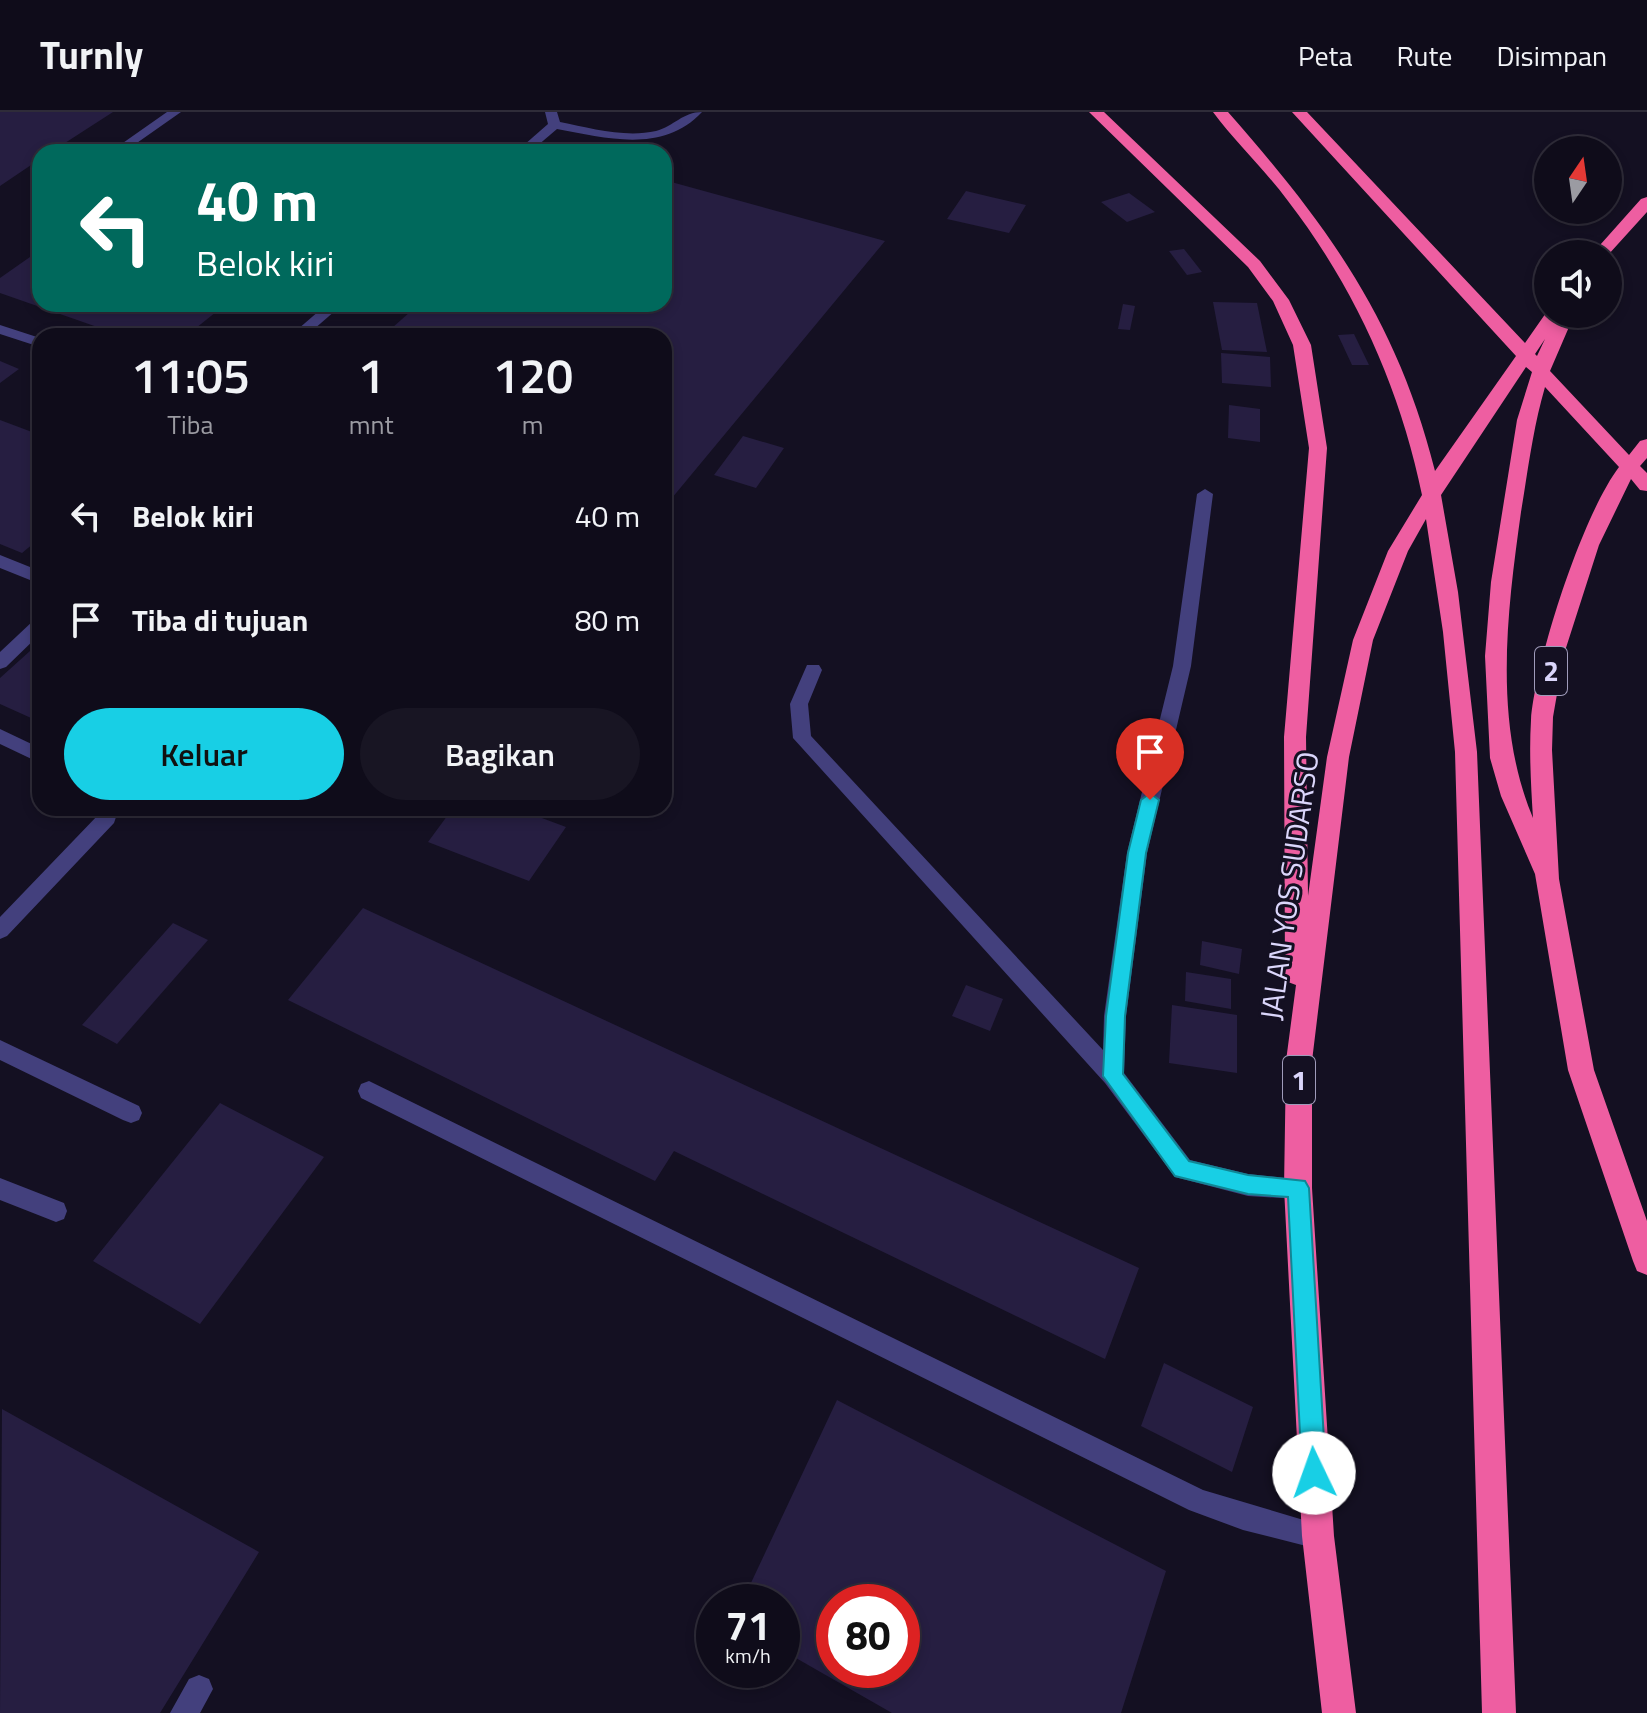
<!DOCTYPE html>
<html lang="id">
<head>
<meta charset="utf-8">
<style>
  body { margin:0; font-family:"Titillium Web",sans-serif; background:#181523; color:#f1f3f6; height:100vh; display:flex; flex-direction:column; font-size:30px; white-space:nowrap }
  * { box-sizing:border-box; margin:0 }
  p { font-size:26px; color:#9b9ba2 }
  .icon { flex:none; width:44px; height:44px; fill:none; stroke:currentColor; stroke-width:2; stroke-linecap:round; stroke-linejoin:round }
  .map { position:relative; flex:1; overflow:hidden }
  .drawer { position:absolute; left:32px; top:216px; width:640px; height:488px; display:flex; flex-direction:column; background:#0f0c1a; border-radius:24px; box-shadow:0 4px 12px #0003,0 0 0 2px #2f2c39 }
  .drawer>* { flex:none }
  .banner { position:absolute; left:32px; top:32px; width:640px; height:168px; border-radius:24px; box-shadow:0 4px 12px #0003,0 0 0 2px #2f2c39; background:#00695c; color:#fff; overflow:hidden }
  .needle { width:52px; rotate:13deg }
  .tools { position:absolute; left:1534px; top:24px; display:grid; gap:16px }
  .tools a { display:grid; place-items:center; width:88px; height:88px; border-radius:50%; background:#0f0c1a; box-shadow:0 4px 12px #0003,0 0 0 2px #2f2c39; font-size:40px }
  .speed { position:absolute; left:696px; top:1472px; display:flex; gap:16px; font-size:40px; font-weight:700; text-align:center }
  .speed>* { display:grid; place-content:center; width:104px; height:104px; border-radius:50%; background:#0f0c1a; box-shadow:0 4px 12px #0003,0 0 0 2px #2f2c39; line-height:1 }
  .speed small { font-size:20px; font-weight:400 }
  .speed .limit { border:12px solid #d22; background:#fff; color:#111 }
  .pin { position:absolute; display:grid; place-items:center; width:68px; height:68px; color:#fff; margin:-82px -34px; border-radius:50% 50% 50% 0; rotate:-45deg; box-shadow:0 0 8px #0007 }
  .pin .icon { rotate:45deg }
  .me { position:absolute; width:88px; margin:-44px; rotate:357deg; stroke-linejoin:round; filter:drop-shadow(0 0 6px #0008) }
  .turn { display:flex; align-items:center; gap:28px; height:168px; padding:0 32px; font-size:36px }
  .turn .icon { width:104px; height:104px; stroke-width:2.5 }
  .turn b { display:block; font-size:56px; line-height:68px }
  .eta { display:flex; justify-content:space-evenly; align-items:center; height:136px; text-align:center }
  .eta b { font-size:48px; font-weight:600; line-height:56px }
  .primary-button { display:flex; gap:16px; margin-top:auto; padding:16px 32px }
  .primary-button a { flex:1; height:92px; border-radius:48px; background:#18cfe5; color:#111; font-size:32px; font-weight:600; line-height:92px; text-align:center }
  .primary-button a+a { background:#181523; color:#f1f3f6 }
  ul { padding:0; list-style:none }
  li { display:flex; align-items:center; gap:24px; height:104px; padding:0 32px }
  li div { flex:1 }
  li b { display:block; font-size:30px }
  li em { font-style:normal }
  header { display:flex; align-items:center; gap:48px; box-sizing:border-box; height:112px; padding:0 40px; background:#0f0c1a; border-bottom:2px solid #2f2c39 }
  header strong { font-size:38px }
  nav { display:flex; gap:44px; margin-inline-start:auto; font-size:28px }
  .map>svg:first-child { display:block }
  .building { fill:#261e41; fill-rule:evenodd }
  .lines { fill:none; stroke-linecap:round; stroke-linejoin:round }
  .minor { fill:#43407d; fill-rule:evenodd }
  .highway { fill:#ee5ea1; fill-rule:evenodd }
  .route { fill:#18cfe5; stroke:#108795; stroke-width:2 }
  .labels { text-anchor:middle; stroke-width:6; stroke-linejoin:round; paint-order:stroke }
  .shield { fill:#141022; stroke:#9f9bba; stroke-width:2 }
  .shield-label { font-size:28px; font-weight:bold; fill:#dbd6fb }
  .street-label { font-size:30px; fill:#dbd6fb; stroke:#141022 }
</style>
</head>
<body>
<header>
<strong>Turnly</strong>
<nav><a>Peta</a><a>Rute</a><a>Disimpan</a></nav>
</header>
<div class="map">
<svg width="1647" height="1601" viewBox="0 0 1647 1601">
  <rect width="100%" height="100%" fill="#141022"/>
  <path class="building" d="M0 0H113L51 40H40V47L0 74Z
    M664 68 885 129 667 392 664 390V224H383L419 192H664Z
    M966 79 991 85 1026 93 1009 121 947 107Z
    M1129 81 1155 100 1127 110 1101 90Z
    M1184 137 1202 160 1187 163 1169 139Z
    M40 138V192H226L186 224H123L0 181V166Z
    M1213 190 1257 191 1267 240 1222 238Z
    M1123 192 1135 194 1130 218 1118 217Z
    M352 215 377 223V224H341Z
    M1354 222 1369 253H1352L1338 223Z
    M1221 241 1270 245 1271 275 1222 271Z
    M0 249 19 257 0 271Z
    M1229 293 1260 297V330L1228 326Z
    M0 308 40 323V426L22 441 0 432Z
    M743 324 784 336 756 376 714 363Z
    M40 530V610L0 592V566Z
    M453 696H515L566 715 529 769 428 730Z
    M363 796 1139 1156 1105 1247 674 1039 655 1069 288 888Z
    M173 811 208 828 117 932 82 913Z
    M1202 829 1242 837 1239 862 1200 853Z
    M1186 860 1231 867V897L1185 889Z
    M966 873 1003 887 990 919 952 904Z
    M1172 893 1237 903V961L1169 951Z
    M220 991 324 1045 200 1212 93 1149Z
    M1164 1251 1253 1295 1232 1360 1141 1314Z
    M837 1288 1166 1459 1121 1601H892L782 1538V1490H742ZM834 1490H902V1558H834Z
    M2 1297 259 1440 160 1601H0Z"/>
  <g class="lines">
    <path class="minor" d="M167 0H181L124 40H110Z
      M545 0H557L560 10C590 16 625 26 656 19 674 14 683 0 702 0 663 42 606 26 557 17L530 40H516L548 12Z
      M327 192H343L306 224H290Z
      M0 213 40 226V235L0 222Z
      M1205 377 1213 382 1191 554 1147 741 1126 904 1124 961 1190 1048 1248 1062 1306 1068 1309 1076 1306 1084 1298 1087 1248 1084 1175 1065 1105 971 793 626 790 592 807 553H819L822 558 808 592 811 624 1103 938 1104 904 1127 741 1173 554 1197 382Z
      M0 443 40 459V472L0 456Z
      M40 506V522L6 555 0 557V540L34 508Z
      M0 617 40 636V651L0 632Z
      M101 696H119L114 711 7 824 0 827V805L99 702Z
      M0 928 139 994 142 1001 139 1008 131 1011 123 1008 0 948Z
      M369 969 1203 1378 1327 1415 1331 1424 1327 1433 1318 1437 1243 1418 1189 1398 361 986 358 979 361 972Z
      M0 1066 64 1091 67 1099 64 1107 56 1110 0 1088Z
      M199 1563 209 1567 213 1577 200 1601H170L189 1567Z"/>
    <path class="highway" d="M1089 0H1104L1260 149 1289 188 1311 233 1327 336 1306 625 1308 784 1327 645 1353 528 1388 439 1422 383C1400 276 1355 176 1288 89 1265 58 1236 31 1213 0H1228C1329 115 1397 208 1435 359L1516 244 1292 0H1307L1525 231 1548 198V202L1569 204 1572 208 1550 259 1629 343 1640 329 1647 327V346L1640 354 1647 361V379L1640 378 1631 367 1599 433 1564 542 1553 605 1552 638 1559 767 1594 958 1647 1109V1163L1637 1159 1633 1149 1568 958 1535 762 1501 684 1490 646 1485 544 1491 470 1517 308 1532 260 1526 255 1441 383 1458 480 1477 640 1516 1601H1482L1455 640 1443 520 1426 407 1408 439 1373 528 1349 645 1312 949V1076L1334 1424 1356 1601H1322L1302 1424 1284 1076 1286 949 1296 873 1288 870 1285 862 1284 625 1309 336 1293 233 1273 189 1248 155ZM1545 227 1537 244 1535 242ZM1545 275 1619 355C1582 404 1536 547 1531 608 1529 641 1531 674 1533 706 1493 611 1507 500 1521 400 1528 358 1533 316 1545 275Z
      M1647 85V100L1608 143 1592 142 1641 87Z"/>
  </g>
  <path class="route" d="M1150 681 1159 688 1146 741 1125 904 1123 962 1189 1049 1248 1063 1305 1069 1309 1076 1326 1361 1322 1369 1314 1373 1306 1369 1302 1361 1288 1085 1248 1082 1175 1064 1103 964 1106 904 1128 741 1141 688Z"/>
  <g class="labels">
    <g class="shield">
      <rect x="1535" y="535" width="32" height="48" rx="6"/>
      <rect x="1283" y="944" width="32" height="48" rx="6"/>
    </g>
    <g class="shield-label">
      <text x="1551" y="569">2</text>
      <text x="1299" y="978">1</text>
    </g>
    <g class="street-label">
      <text transform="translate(1290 774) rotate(-82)" y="10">JALAN YOS SUDARSO</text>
    </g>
  </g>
</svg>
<div class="tools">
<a><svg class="needle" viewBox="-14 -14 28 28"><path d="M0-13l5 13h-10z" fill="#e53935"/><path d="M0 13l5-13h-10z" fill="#9b9ba2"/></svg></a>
<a><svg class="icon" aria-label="sound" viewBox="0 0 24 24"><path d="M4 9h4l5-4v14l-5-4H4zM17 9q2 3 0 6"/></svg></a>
</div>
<div class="speed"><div>71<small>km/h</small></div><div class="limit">80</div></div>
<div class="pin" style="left:1150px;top:688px;background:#d93025"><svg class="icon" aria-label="arrive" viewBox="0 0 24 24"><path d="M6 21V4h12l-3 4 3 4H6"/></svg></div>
<svg class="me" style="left:1314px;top:1361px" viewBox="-20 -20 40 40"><circle r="19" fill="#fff"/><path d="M0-13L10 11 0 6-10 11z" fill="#18cfe5"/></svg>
<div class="banner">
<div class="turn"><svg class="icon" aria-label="left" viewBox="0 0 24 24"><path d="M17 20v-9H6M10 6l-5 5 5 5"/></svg><div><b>40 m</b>Belok kiri</div></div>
</div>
<section class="drawer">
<div class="eta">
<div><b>11:05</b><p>Tiba</p></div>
<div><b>1</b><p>mnt</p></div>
<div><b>120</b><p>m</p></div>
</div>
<ul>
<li><svg class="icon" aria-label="left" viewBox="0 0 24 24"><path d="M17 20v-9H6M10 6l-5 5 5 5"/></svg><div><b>Belok kiri</b></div><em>40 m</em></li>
<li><svg class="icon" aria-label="arrive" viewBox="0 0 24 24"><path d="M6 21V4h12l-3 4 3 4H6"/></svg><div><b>Tiba di tujuan</b></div><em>80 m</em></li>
</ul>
<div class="primary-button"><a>Keluar</a><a>Bagikan</a></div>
</section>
</div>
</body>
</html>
